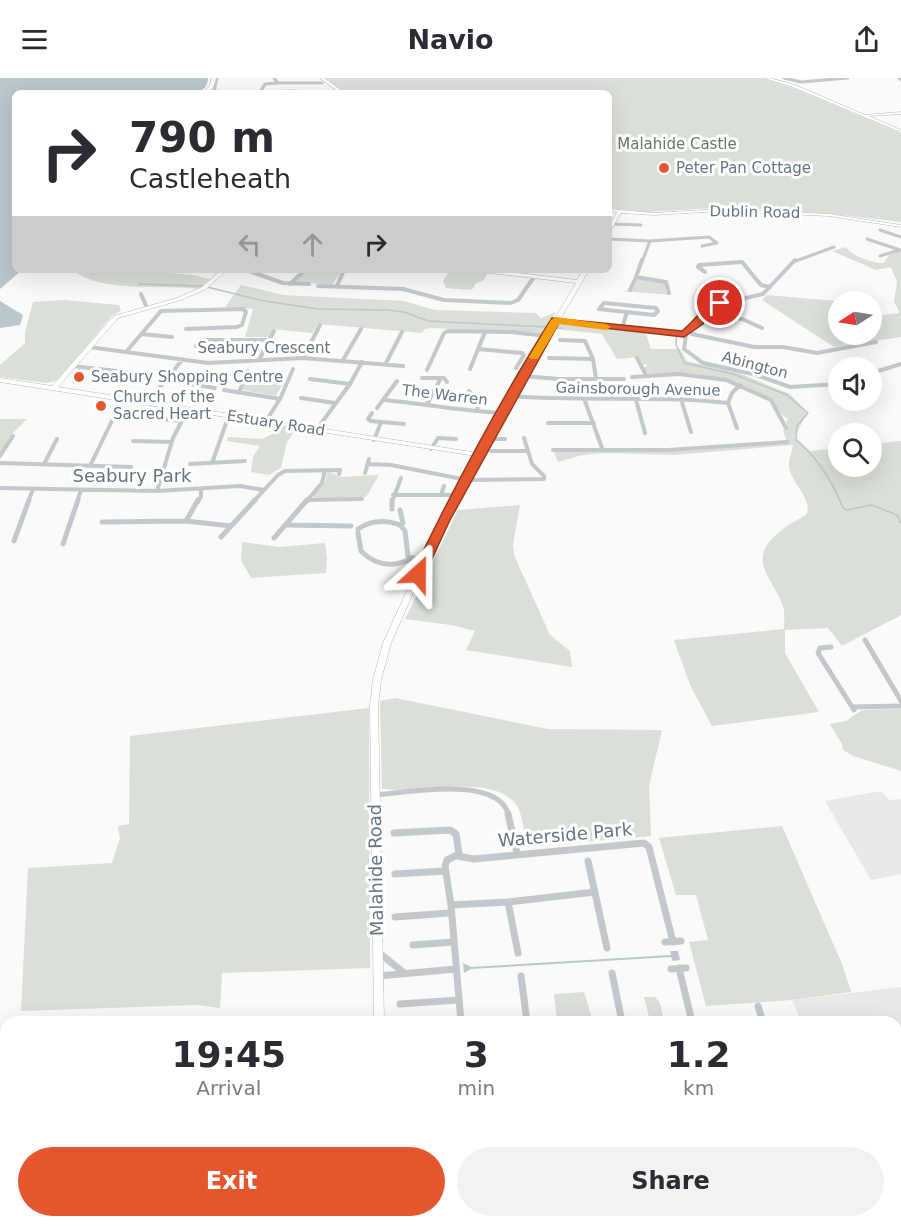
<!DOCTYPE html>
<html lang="en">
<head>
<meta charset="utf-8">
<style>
  body { margin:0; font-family:"DejaVu Sans",sans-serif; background:#f2f2f3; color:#2b2b33; height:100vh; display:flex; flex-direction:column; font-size:22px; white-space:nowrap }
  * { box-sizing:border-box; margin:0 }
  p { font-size:20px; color:#7c7c81 }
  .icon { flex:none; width:33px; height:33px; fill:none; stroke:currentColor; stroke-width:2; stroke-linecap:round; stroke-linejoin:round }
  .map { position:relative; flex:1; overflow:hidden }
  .side { position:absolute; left:0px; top:938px; width:902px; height:212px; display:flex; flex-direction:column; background:#fff; border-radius:18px 18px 0 0; box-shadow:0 6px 24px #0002 }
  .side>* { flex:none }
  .hud { position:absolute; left:12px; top:12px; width:600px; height:183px; border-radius:9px; box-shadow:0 6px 24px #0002; background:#fff; color:#2b2b33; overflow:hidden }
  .needle { width:39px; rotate:258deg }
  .tools { position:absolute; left:828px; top:213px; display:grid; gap:12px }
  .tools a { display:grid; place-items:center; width:54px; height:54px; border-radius:50%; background:#fff; box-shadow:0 6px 24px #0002; font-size:30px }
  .pin { position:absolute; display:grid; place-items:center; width:51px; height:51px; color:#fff; margin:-26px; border:3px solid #fff; border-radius:50%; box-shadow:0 2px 6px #0007 }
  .me { position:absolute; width:66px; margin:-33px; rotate:24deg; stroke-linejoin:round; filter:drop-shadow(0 0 4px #0008) }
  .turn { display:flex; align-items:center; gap:21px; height:126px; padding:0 18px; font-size:27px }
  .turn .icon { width:78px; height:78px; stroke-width:2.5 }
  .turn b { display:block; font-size:42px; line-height:51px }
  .lanes { display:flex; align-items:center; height:57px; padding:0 18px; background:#0003; justify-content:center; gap:30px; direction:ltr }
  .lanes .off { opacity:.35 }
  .eta { display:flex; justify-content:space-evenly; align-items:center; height:102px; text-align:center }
  .eta b { font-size:36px; font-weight:700; line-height:42px }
  .action { display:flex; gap:12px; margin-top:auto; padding:12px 18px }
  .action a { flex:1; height:69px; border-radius:36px; background:#e4572e; color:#fff; font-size:24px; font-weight:700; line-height:69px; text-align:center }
  .action a+a { background:#f2f2f3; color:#2b2b33 }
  header { display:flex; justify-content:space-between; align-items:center; height:78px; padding:0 18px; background:#fff; font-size:27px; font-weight:700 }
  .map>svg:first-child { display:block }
  .built { fill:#e8e9e9 }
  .green { fill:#dadfd7 }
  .water { fill:#bbc7cb }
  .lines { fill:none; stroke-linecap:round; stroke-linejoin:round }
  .stream { stroke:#bbc7cb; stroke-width:1.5 }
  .secondary-casing { stroke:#b3babf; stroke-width:1 }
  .highway-casing { stroke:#b4b9bd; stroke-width:1 }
  .street-far3 { stroke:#c3c8cc; stroke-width:3 }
  .street-far2 { stroke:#c3c8cc; stroke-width:4 }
  .street-far1 { stroke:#c3c8cc; stroke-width:5 }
  .street { stroke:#c3c8cc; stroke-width:7 }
  .secondary { fill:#fff; fill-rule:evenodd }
  .highway { fill:#fff; fill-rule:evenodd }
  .route { fill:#e4572e; stroke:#94391e; stroke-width:1.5 }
  .slow { fill:#f59e0b }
  .poi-dot { fill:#e4572e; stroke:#fff; stroke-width:2 }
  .labels { text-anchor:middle; stroke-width:6; stroke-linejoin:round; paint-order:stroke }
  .far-park-label { font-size:15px; fill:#687a64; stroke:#fff }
  .far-poi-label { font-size:15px; fill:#657683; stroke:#fff; text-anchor:start }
  .far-street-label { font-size:15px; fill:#657683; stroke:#fff }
  .street-label { font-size:18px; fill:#657683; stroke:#fff }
</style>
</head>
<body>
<header><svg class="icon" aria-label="menu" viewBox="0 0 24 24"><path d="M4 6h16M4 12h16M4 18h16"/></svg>Navio<svg class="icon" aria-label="share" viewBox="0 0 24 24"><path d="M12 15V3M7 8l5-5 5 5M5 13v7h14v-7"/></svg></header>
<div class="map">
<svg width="901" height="1148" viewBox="0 0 901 1148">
  <rect width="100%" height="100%" fill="#fafaf8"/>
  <path class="built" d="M881 713 889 722 901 721V796L871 802 825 723Z
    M901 909V984H896V944L801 943 792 922Z
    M896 1080H901V1148H816L819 1143H896Z
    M262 1143H354L351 1148H249Z"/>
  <path class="green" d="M325 0H761L796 11 901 55V144L832 136 731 129 648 134 609 130V15H346Z
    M846 169C852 179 873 185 884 185L889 177 901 172V259L834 269 762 222 767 217 836 223 863 220 868 223 838 224V256H872V229V232L883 237 898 235 899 233 894 224 897 204 891 189 876 192 832 173Z
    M72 192 158 194 193 197 213 202 202 211C164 206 103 216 72 192Z
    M307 192H342L332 207 295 204Z
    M450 192 488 194 484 202 475 206 474 210 470 212 446 210 443 203Z
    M636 200 665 205 667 215 673 217 620 213 631 212Z
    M241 207 283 217 404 223 435 232 536 235 541 240 556 234 544 255 431 250 425 251 422 255 318 246 312 255 273 251 269 259H245L253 231 225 229Z
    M64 222 119 227 121 233 112 238 58 302 47 305 0 299V287L25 265V254L33 224Z
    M560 244 645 253 651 271H680L687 283 739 295 780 312 790 316 807 334 795 359 810 373 838 370V388H872V366L901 363V537L842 568 828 550 785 552V575L819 634 712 648 690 607 674 562 784 551C784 544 785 535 783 528 771 496 744 481 783 451 791 444 799 442 807 436 812 418 789 404 789 387 789 381 792 373 793 367L674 377 605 375 582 377 558 384 553 372H569L572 374 577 372 683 373 787 365 783 352 788 350 786 343 789 341 783 338 771 321 730 302 697 296H649L644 290 648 287 643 286 639 279 617 281 602 256 556 251Z
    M283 305 276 318 242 312 244 307Z
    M0 341H27L13 355 0 376Z
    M277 346 298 349 287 364 281 390 269 397 251 394 253 379 260 368 227 363 228 359 262 361 274 355Z
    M329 394 341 399 379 397 366 419 317 422 313 418 325 404 327 395Z
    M520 427 513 466 514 477 550 557 570 573 572 589 466 572 475 553 451 547 405 541 458 432Z
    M242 464 279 469 325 465 327 480 326 495 251 500 241 482Z
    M395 620 548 651 662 652 649 708 651 758 527 769C524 757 523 734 515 725 489 695 421 716 384 711L382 710 380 623Z
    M369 630 370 890 222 895 220 930 197 927 21 933 28 790 112 785 120 760 118 748 129 746 130 658Z
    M901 631V693L853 678 843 672 842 666 830 646 846 643 862 632Z
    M782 748 842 886 851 914 792 922 706 928 689 864 708 862 696 817H676L659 760Z
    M584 914 593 943H557L554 916Z
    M644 919H655L660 925 664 943H650Z"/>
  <path class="water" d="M0 0H208C208 8 203 12 197 15H15V192H22L0 211Z
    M0 223 23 237 20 247 0 250Z
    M670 873H678L680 882 673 883 671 879 471 891 464 895 463 885 471 889 671 877Z"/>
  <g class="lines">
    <path class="stream" d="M139 206 203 208
      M207 209 264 223 318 231 387 232 404 234 428 243 547 249
      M557 250H562
      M677 252 676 267 684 284
      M684 285 733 296 787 317 808 335 797 348 796 362C819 381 832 403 843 430L847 432 872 427 897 437 901 445"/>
    <defs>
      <path id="secondary" d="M212 0H216C214 8 212 15 202 15L209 9Z
        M320 0H324L345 15H340Z
        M764 0H770L795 7 865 37 901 34V36L869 38 901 52V54L793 9Z
        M609 131 654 135 721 131 829 136 901 147V149L829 138 721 133 654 137 621 135 611 152 609 153V148L617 134 609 133Z
        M221 192H227L206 211 181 222 118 240 58 309 478 375 504 326 576 205 482 194 479 192H494L577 202 583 192H589L510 326 437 461 391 565 381 602 378 627 384 944H374L370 627 373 602 383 565 431 461 476 378 0 304V300L52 308 114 238 177 220 202 209Z
        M901 1063V1073L896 1074V1064Z
        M360 1143H372L371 1148H359Z
        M393 1143H405L407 1148H395Z
        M426 1143H473L471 1147 467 1148H420L422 1144Z
        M798 1143H810L808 1148H796Z"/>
      <path id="highway" d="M896 1004H901V1014H896Z
        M896 1022H901V1032H896Z
        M77 1143H102L98 1148H73Z
        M147 1143H172L168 1148H143Z"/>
    </defs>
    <use href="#secondary" class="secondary-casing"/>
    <use href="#highway" class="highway-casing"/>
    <path class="street-far3" d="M274 0 278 5H322
      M784 0 801 4 848 0
      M899 0 901 2
      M214 13 217 0
      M216 13 231 15
      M261 13 265 6 278 5
      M255 14 296 13V15
      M612 146 641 147
      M880 152 901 159
      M609 161 650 163 709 159 717 165 702 168
      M867 161 900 172
      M880 178 899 172
      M642 184 650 163
      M793 184 834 169"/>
    <path class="street-far2" d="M249 193 283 205 309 206
      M705 194 698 189 699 187 742 184 761 207 770 209
      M636 199 642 182
      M290 206 305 192
      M318 208 403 211 444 222 511 225 518 222 534 199
      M337 208 344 192
      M630 212 636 199 666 204 669 215
      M141 216 147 230
      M604 225 656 230 658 233 654 237 599 231Z
      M704 235 742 241 762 250
      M556 242 684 256
      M622 250 627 234
      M688 254 711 228 763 216 795 182
      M141 256 172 259
      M692 256 754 269H783L817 275 876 264
      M686 257 684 271 703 285 753 296 790 309 838 306
      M560 262 585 263 593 281 596 301
      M196 268 204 262H269
      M89 269 208 285 303 280 403 288
      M479 271 522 275 524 277 516 290
      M126 274 161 233 243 231 246 234 242 247 237 249 186 251
      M303 280 320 247
      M549 280 593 281
      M637 280 646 297
      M259 282 274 253
      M343 282 361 251
      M385 287 402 254
      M72 288 143 296
      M470 291 485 254
      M427 292 444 255 448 253 511 254 547 258
      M872 295 901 286
      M523 298 559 301H624
      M632 299 679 296 726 302 771 322 786 350
      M422 300H444L447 304
      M310 301 350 306
      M166 302 215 310
      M159 310 183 281
      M224 312 280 321
      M469 313 479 324 477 333
      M239 314 248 293
      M511 318C583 324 656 317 728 325
      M301 320 335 325
      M681 321 691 354
      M385 322C424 326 462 333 502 335
      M636 322 645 355
      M585 323 602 370
      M427 326 441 300
      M377 330 397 303
      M372 335 368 341 371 343 404 346
      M160 341 180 343
      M266 343 280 321 293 291
      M548 345H594
      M737 350 728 325 732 315 740 307
      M317 351 350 306 362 284
      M489 361H505
      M374 362 381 344
      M133 363 172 364
      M431 371 438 360 456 361
      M553 372H668L787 364
      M491 373H528
      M0 378 13 358
      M0 385 131 389
      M212 385 229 337
      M44 386 57 361
      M91 386 123 320
      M190 386 245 383
      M369 386 391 387 467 402
      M365 395 369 381
      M467 402 544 401V398L532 386 524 360
      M0 410 157 413 240 408 264 412
      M157 413 173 360 188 331
      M393 417H458
      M441 417 444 408
      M307 422 362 421
      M28 424 33 411
      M77 424 81 412
      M198 424 201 418V411
      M253 424 278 397 285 393 340 392 339 396
      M306 424 322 405 325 392
      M392 424 401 400"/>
    <path class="street-far1" d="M392 422V431
      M400 432 403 445 400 447
      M186 443 198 422
      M102 444 186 443 231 448
      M287 447 351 448
      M358 451C371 442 386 442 400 447L405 453 408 479 424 483
      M358 455 361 473C375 487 392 490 410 481
      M221 459 255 422
      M274 460 307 422
      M14 463 29 422
      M63 466 78 422
      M865 562 901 623
      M831 569 820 570 818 575 854 632
      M852 629 901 628
      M375 717C406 715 499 696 509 738"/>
    <path class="street" d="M508 736 517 775
      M394 755 450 752 456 756 459 776 447 782 445 788 451 827 461 944
      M457 778 474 781 644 765 649 769 673 864
      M588 783 607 870
      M395 796 445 793
      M451 827 508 824
      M395 839 450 835
      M665 864 681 863
      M413 867 453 864
      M378 874 403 894
      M518 875 508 824 595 814
      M679 890 692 944
      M671 891 686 890
      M612 895 622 944
      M378 898 456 891
      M521 898 527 944
      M400 926 459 922
      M758 928 763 944
      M690 1148 692 1143"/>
    <use href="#secondary" class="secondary"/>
    <use href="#highway" class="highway"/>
  </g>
  <path class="route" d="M720 222 725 225 711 233 703 246 684 259 559 245 450 442 425 496 423 499H414L412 496C454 409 500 322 552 240L682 253C696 242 702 228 720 222Z"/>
  <path class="slow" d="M556 239 606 246 611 249 606 252 559 246 538 281H531L529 279 551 242Z"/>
  <g class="poi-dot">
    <circle cx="664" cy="90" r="6"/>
    <circle cx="79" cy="299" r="6"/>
    <circle cx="101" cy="328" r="6"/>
  </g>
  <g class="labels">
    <g class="far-park-label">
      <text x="677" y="71">Malahide Castle</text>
    </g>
    <g class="far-poi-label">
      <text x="676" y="95">Peter Pan Cottage</text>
      <text x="91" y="304">Seabury Shopping Centre</text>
      <text x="113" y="324">Church of the<tspan x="113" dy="17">Sacred Heart</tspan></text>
    </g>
    <g class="far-street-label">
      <text transform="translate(755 134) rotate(1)" y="5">Dublin Road</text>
      <text x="264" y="275">Seabury Crescent</text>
      <text transform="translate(755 287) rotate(15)" y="5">Abington</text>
      <text transform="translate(638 311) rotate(1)" y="5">Gainsborough Avenue</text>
      <text transform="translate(445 317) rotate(7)" y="5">The Warren</text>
      <text transform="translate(276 345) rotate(9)" y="5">Estuary Road</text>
    </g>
    <g class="street-label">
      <text x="132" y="404">Seabury Park</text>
      <text transform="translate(565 757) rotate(-5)" y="6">Waterside Park</text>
      <text transform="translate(376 792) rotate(-91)" y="6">Malahide Road</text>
    </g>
  </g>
</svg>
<div class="tools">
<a><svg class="needle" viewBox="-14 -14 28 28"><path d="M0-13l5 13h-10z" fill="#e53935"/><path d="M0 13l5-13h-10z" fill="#7c7c81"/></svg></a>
<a><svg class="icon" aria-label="sound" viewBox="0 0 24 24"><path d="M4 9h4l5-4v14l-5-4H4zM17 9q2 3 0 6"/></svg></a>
<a><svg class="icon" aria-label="search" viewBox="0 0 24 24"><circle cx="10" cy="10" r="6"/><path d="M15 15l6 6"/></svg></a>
</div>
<div class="pin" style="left:720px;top:225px;background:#d93025"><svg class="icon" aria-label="arrive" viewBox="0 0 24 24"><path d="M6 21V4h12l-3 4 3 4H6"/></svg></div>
<svg class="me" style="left:418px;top:496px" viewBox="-20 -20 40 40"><path d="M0-17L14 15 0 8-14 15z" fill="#e4572e" stroke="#fff" stroke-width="4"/></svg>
<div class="hud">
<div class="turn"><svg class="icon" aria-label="right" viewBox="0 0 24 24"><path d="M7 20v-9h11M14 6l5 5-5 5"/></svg><div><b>790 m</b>Castleheath</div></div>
<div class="lanes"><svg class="icon off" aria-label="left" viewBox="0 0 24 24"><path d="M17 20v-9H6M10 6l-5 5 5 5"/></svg><svg class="icon off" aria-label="ahead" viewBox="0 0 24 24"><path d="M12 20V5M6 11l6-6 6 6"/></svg><svg class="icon" aria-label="right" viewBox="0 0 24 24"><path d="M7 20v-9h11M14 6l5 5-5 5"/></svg></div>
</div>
<section class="side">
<div class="eta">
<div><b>19:45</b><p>Arrival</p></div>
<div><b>3</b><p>min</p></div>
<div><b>1.2</b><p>km</p></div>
</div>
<div class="action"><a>Exit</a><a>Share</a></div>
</section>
</div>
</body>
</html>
